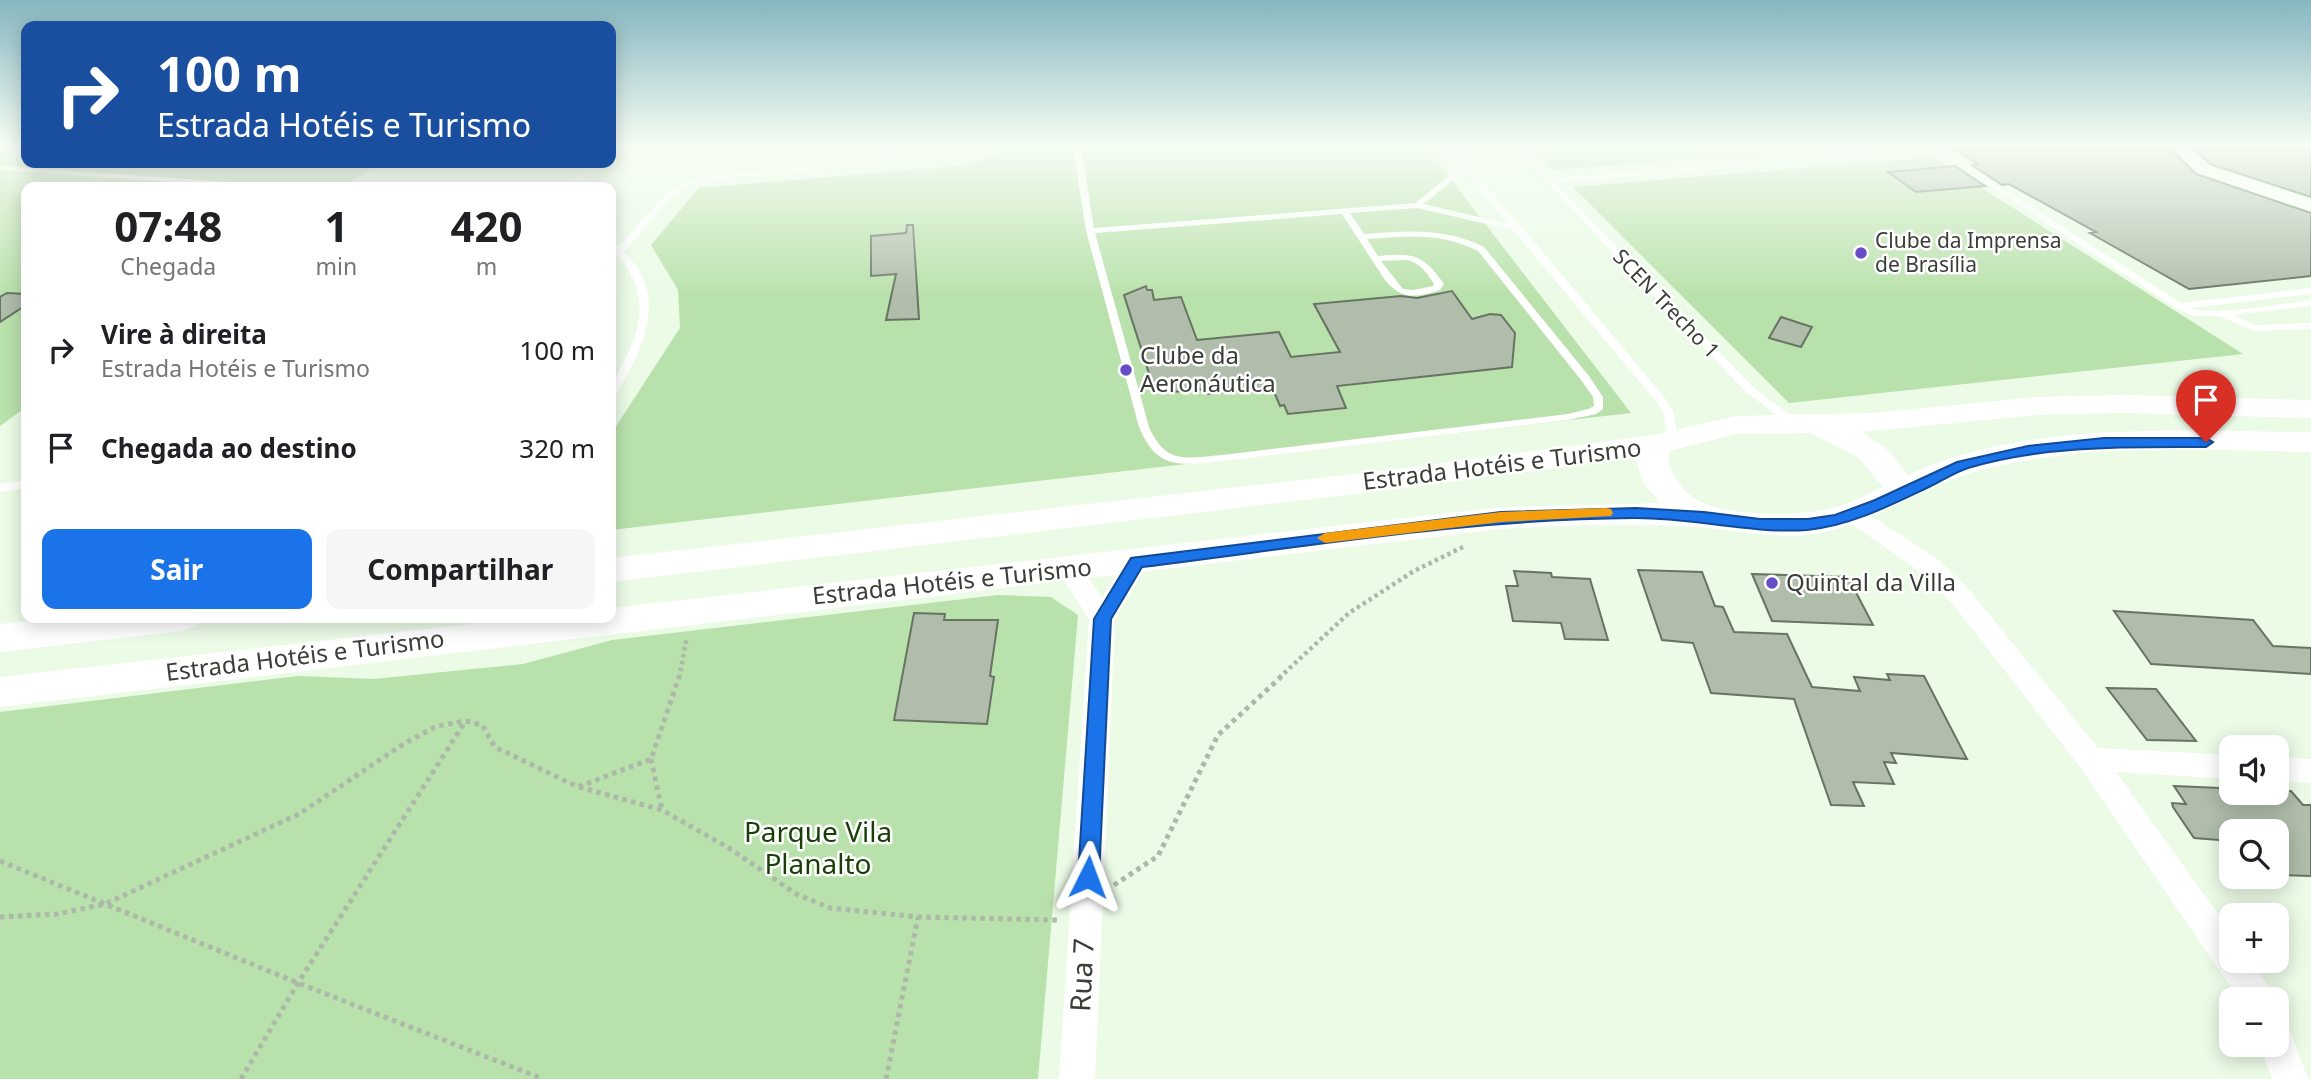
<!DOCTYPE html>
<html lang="pt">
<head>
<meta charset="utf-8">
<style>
  body { margin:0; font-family:"Noto Sans",sans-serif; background:#f6f6f6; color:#202124; height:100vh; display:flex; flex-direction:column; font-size:26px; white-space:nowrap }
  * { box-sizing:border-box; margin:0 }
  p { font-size:23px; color:#757577 }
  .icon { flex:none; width:38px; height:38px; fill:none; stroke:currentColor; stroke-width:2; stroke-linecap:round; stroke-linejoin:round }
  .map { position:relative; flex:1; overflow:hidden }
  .sheet { position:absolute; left:21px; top:182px; width:595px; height:441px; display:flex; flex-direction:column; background:#fff; border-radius:14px; box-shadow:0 4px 18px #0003 }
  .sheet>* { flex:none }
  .hud { position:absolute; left:21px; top:21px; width:595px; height:147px; border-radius:14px; box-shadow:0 4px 18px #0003; background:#1a4fa0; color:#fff; overflow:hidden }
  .controls { position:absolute; left:2219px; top:735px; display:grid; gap:14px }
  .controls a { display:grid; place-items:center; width:70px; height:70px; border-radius:14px; background:#fff; box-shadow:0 4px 18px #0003; font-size:35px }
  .pin { position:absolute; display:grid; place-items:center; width:60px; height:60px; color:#fff; margin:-72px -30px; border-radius:50% 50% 50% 0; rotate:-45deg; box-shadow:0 0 7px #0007 }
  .pin .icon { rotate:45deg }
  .me { position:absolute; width:77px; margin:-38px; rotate:3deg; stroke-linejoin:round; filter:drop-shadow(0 0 5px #0008) }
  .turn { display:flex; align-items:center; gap:24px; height:147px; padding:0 21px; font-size:32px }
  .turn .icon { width:91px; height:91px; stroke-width:2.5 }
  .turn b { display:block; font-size:49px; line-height:60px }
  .eta { display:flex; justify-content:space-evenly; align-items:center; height:119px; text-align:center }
  .eta b { font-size:42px; font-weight:700; line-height:49px }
  .primary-button { display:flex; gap:14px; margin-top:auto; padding:14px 21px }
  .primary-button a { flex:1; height:80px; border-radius:14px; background:#1a73e8; color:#fff; font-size:28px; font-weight:700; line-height:80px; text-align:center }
  .primary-button a+a { background:#f6f6f6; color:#202124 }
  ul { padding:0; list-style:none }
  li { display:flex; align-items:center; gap:21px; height:98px; padding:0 21px }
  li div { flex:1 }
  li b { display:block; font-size:26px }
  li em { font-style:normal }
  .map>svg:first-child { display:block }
  .green { fill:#b9e1ab }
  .building { fill:#afbdaa; stroke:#677462; stroke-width:2 }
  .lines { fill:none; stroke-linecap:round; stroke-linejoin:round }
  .path-far1 { stroke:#acb8a8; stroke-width:4.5; stroke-dasharray:3.5 3.5; stroke-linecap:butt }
  .path { stroke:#acb8a8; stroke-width:5; stroke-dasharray:4.5 4.5; stroke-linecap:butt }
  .lane { fill:#fff; fill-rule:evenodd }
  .street { fill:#fff; fill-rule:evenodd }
  .secondary { fill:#fff; fill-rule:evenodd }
  .route { fill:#1a73e8; stroke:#114b97; stroke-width:2 }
  .slow { fill:#f59e0b }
  .poi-dot { fill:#674ec7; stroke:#fff; stroke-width:2.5 }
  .labels { text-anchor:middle; stroke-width:5; stroke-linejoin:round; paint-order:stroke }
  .far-poi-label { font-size:21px; fill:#393e37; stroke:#fff; text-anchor:start }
  .far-street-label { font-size:21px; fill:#393e37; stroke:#fff }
  .poi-label { font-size:24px; fill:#393e37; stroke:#fff; text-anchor:start }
  .street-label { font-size:24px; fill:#393e37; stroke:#fff }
  .near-park-label { font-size:28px; fill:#183f05; stroke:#fff }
  .near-street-label { font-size:28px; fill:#393e37; stroke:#fff }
</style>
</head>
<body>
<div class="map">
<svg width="2311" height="1079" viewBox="0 0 2311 1079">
  <rect width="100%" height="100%" fill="#ebfbe6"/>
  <path class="green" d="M0 147H26V163H380L343 187H26V407L0 426Z
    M1001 147H1426L1631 413 611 530V434L680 328 678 290 651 245 699 188 969 165 1002 151Z
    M1530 147H1838L1553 170Z
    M1933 157 2243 354 1789 403 1573 187Z
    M998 595 1051 597 1078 615 1038 1079H0V712L298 676 374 679 523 664 612 640Z"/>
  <path class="building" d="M1951 147H2169L2196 174 2311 213V276L2189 289 2090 233 2096 232 2009 184 2002 185 1972 165 1978 164Z
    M2193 147H2311V197L2210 164Z
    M1955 166 1985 186 1916 192 1888 172Z
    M907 225H913L919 319 886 320 896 274 871 276V236L906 233Z
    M1146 286 1147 290H1152L1154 300 1181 297 1197 340 1279 332 1291 357 1340 352 1314 304 1401 296 1417 298 1452 291 1472 319 1490 314 1501 315 1515 333 1512 367 1337 386 1346 408 1288 414 1284 405 1280 406 1272 387 1208 394 1206 389 1161 393 1154 389 1124 295Z
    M7 293 26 294V305L0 322V297Z
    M1781 317 1812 327 1801 347 1769 338Z
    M1638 570 1702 572 1715 606 1723 607 1734 632 1787 634 1812 687 1860 691 1854 677 1890 680 1887 674 1924 676 1967 759 1891 753 1896 763 1884 762 1894 784 1853 782 1864 806 1831 805 1794 699 1711 693 1693 643 1662 640Z
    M1514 571 1551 573 1552 577 1590 579 1608 640 1565 639 1561 623 1513 621 1506 586H1518Z
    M1752 574 1848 577 1873 625 1772 621Z
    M2114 611 2253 620 2273 646 2311 648V674L2151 664Z
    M914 613 945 614 944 620H998L990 676 994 677 987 724 894 720Z
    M2107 688 2156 689 2196 741 2147 740Z
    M2174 786 2220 788 2224 793 2291 791 2303 805H2311V876L2277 875V831H2231V841L2194 838 2173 807 2172 803 2186 804Z"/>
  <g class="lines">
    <path class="path-far1" d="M679 678 687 637
      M1279 678 1349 613 1414 571 1463 547"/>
    <path class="path" d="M651 759 662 810
      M579 787 662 810 729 848 796 894 830 908 918 917 1058 920
      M0 861 298 983 543 1079
      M1114 885 1158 856 1218 735 1281 677
      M0 917 57 914 105 904 299 814 405 743 437 726 466 721 482 725 495 747 578 787 651 759 679 677
      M241 1079 298 983 465 722
      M886 1079 918 917"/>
    <path class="lane" d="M18 147H26L19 157H13L12 155Z
      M611 147H619L611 152Z
      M890 147H898L893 159 869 165 711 180 689 186 667 202 624 252C670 295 643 349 616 394L611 397C611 382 620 371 626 357 647 315 645 282 611 249V241L619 247 661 198 683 182 711 176 868 161 887 155Z
      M1073 147H1081L1094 228 1415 203 1460 167 1444 147H1452L1522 227 1664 397 1673 411 1678 441 1676 443H1668L1663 411 1656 401 1513 230 1417 208 1350 213 1364 234C1406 231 1445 227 1484 247L1589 376 1603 397V409L1596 414 1568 420 1222 461C1181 465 1157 471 1139 427L1086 231ZM1464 171 1508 224 1424 204ZM1342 214 1385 280C1402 301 1417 297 1440 290L1444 284C1423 254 1413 253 1378 256L1367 239C1406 236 1442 232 1478 251L1581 380 1593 397 1594 406 1588 409 1568 414 1222 455C1186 458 1166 465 1149 427L1095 233ZM1407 260C1420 263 1427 273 1434 284L1433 286 1413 290 1403 289 1381 261Z
      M1512 147H1520L1551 178 1871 153 1872 155 1868 157 1555 183 1753 387 1798 421 1799 423 1798 425H1790L1745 391Z
      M1930 147H1939L2181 303 2311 288V294L2190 308C2209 317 2286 303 2311 300V306L2232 315 2256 325 2311 323V329L2255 331 2219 316H2193L2176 308Z
      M593 163H601L575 187H566Z
      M0 166 274 185 278 187H242L0 170Z
      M26 480V488L0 492V484Z"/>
    <path class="street" d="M2172 147H2189L2209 166 2311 200V211L2197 172Z
      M1853 506 1861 509 1940 561 1970 591 2098 748 2231 755V779L2116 772 2231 932V961H2252L2276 999H2239L2080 767 1952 603 1922 573 1845 519 1841 514 1845 509Z
      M1136 554 1145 556 1149 562 1115 619 1095 1079H1059L1089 619 1057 569 1061 563 1070 561 1079 563 1102 598 1127 556Z
      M2277 757 2311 759V783L2277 781Z
      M2277 1026 2290 1031 2308 1079H2272L2260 1045H2277Z"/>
    <path class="secondary" d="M2125 395 2311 400V418L2125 413 2036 415 1862 432 1889 451 1908 475C2025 420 2185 431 2311 432V452C2200 450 2083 442 1974 472 1916 489 1869 528 1807 535 1770 539 1733 529 1697 527 1631 523 1566 525 1501 529L0 707V677L524 618H611V608L1501 507 1660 503 1642 481 1636 457 1406 488 611 582V558L1406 468 1653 435 1736 416 1873 413 2036 397ZM1810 433 1858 457 1883 487C1865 495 1847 505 1828 509 1802 516 1736 515 1711 506 1687 498 1667 477 1669 451L1736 434Z
      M61 618H201L195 627 182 631 0 652V624Z"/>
  </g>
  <linearGradient id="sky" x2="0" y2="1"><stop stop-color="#85b6bf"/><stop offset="0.49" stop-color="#f6fdf4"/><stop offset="1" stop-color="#f6fdf4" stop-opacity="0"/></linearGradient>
  <rect width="2311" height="298" fill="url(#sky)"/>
  <path class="route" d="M2104 438H2206L2213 442 2206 447C2126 447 2045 445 1968 468 1955 472 1942 481 1929 487 1891 505 1850 526 1807 530 1749 534 1691 517 1633 518 1469 519 1305 547 1142 567L1111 619 1099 877 1096 883 1088 886 1081 883 1078 877 1094 619 1131 558 1501 512 1636 508 1704 512 1760 519H1808L1835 515 1875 500 1957 462 2028 446Z"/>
  <path class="slow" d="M1606 508 1611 509 1613 513 1611 516 1501 522 1325 543 1317 538 1325 533 1501 512Z"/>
  <g class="poi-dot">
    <circle cx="1861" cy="253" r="7"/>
    <circle cx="1126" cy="370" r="7"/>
    <circle cx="1772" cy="583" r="7"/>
  </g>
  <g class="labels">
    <g class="far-poi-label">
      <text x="1875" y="248">Clube da Imprensa<tspan x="1875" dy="24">de Brasília</tspan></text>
    </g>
    <g class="far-street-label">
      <text transform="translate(1666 304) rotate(46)" y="7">SCEN Trecho 1</text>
    </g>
    <g class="poi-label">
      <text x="1140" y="364">Clube da<tspan x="1140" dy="28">Aeronáutica</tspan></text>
      <text x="1786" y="591">Quintal da Villa</text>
    </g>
    <g class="street-label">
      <text transform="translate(1502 465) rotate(-7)" y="8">Estrada Hotéis e Turismo</text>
      <text transform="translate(952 582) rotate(-6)" y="8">Estrada Hotéis e Turismo</text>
      <text transform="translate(305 656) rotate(-7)" y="8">Estrada Hotéis e Turismo</text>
    </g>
    <g class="near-park-label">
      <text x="818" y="842">Parque Vila<tspan x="818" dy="32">Planalto</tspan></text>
    </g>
    <g class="near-street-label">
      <text transform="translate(1082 975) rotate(-87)" y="10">Rua 7</text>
    </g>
  </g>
</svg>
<div class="controls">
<a><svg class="icon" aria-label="sound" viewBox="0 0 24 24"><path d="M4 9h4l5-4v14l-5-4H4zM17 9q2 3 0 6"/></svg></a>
<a><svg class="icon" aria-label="search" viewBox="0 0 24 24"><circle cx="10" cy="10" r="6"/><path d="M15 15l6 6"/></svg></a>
<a>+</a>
<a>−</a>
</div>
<div class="pin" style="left:2206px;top:442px;background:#d93025"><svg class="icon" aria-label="arrive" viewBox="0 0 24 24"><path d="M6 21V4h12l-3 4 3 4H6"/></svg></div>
<svg class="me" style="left:1088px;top:877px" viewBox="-20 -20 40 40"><path d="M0-17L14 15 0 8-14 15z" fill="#1a73e8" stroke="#fff" stroke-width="4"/></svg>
<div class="hud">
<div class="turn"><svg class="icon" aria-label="right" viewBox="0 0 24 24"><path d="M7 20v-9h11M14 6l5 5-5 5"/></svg><div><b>100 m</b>Estrada Hotéis e Turismo</div></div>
</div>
<section class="sheet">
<div class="eta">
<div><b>07:48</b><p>Chegada</p></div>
<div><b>1</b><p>min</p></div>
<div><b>420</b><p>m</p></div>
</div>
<ul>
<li><svg class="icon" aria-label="right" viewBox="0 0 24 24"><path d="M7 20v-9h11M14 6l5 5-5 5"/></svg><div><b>Vire à direita</b><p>Estrada Hotéis e Turismo</p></div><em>100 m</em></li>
<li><svg class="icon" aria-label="arrive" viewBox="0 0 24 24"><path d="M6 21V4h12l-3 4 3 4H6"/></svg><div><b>Chegada ao destino</b></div><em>320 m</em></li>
</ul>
<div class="primary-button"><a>Sair</a><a>Compartilhar</a></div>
</section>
</div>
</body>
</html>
